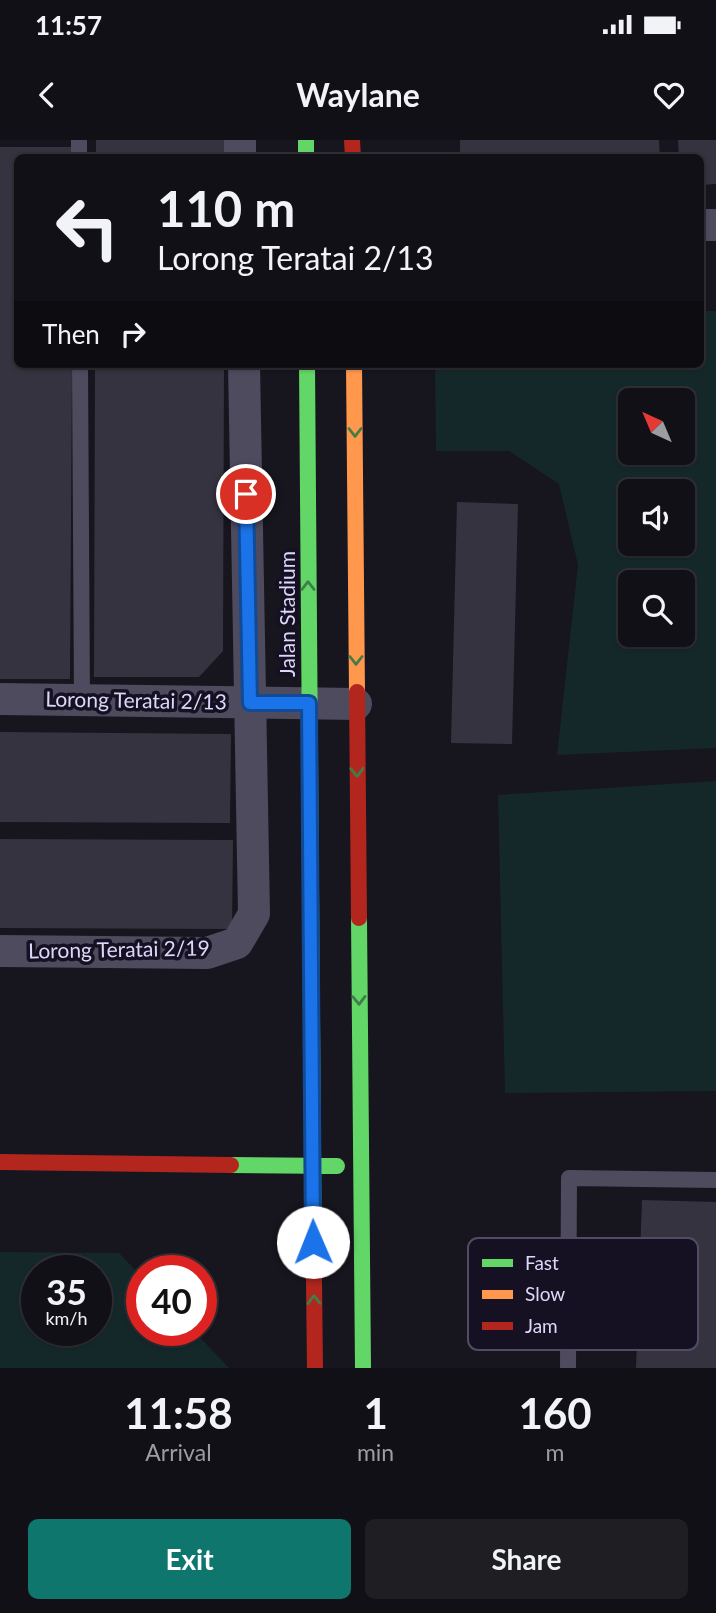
<!DOCTYPE html>
<html lang="en">
<head>
<meta charset="utf-8">
<style>
  body { margin:0; font-family:Lato,sans-serif; background:#1e1e23; color:#f1f3f6; height:100vh; display:flex; flex-direction:column; font-size:26px; white-space:nowrap }
  * { box-sizing:border-box; margin:0 }
  p { font-size:23px; color:#9c9da1 }
  .icon { flex:none; width:38px; height:38px; fill:none; stroke:currentColor; stroke-width:2; stroke-linecap:round; stroke-linejoin:round }
  .map { position:relative; height:1228px; overflow:hidden }
  .side { display:flex; flex-direction:column; background:#111016; flex:1 }
  .side>* { flex:none }
  .guide { position:absolute; left:14px; top:14px; width:690px; height:214px; border-radius:10px; box-shadow:0 2px 5px #0004,0 0 0 2px #303035; background:#111016; color:#f1f3f6; overflow:hidden }
  .needle { width:46px; rotate:316deg }
  .tools { position:absolute; left:618px; top:248px; display:grid; gap:14px }
  .tools a { display:grid; place-items:center; width:77px; height:77px; border-radius:10px; background:#111016; box-shadow:0 2px 5px #0004,0 0 0 2px #303035; font-size:35px }
  .speed { position:absolute; left:21px; top:1115px; display:flex; gap:14px; font-size:35px; font-weight:700; text-align:center }
  .speed>* { display:grid; place-content:center; width:91px; height:91px; border-radius:50%; background:#111016; box-shadow:0 2px 5px #0004,0 0 0 2px #303035; line-height:1 }
  .speed small { font-size:18px; font-weight:400 }
  .speed .limit { border:10px solid #d22; background:#fff; color:#111 }
  .pin { position:absolute; display:grid; place-items:center; width:60px; height:60px; color:#fff; margin:-30px; border:4px solid #fff; border-radius:50%; box-shadow:0 2px 7px #0007 }
  .me { position:absolute; width:77px; margin:-38px; rotate:359deg; stroke-linejoin:round; filter:drop-shadow(0 0 5px #0008) }
  .turn { display:flex; align-items:center; gap:24px; height:147px; padding:0 28px; font-size:32px }
  .turn .icon { width:91px; height:91px; stroke-width:2.5 }
  .turn b { display:block; font-size:49px; line-height:60px }
  .then { display:flex; align-items:center; height:66px; padding:0 28px; background:#0003; gap:14px; font-size:26px }
  .eta { display:flex; justify-content:space-evenly; align-items:center; height:119px; text-align:center }
  .eta b { font-size:42px; font-weight:700; line-height:49px }
  .action { display:flex; gap:14px; margin-top:auto; padding:14px 28px }
  .action a { flex:1; height:80px; border-radius:10px; background:#0f766e; color:#fff; font-size:28px; font-weight:700; line-height:80px; text-align:center }
  .action a+a { background:#1e1e23; color:#f1f3f6 }
  .status { display:flex; justify-content:space-between; align-items:center; height:49px; padding:0 35px; background:#111016; direction:ltr }
  .status svg { height:19px; fill:currentColor }
  header { display:flex; justify-content:space-between; align-items:center; height:91px; padding:0 28px; background:#111016; font-size:32px; font-weight:700 }
  .map>svg:first-child { display:block }
  .green { fill:#152829; fill-rule:evenodd }
  .building { fill:#363340 }
  .lines { fill:none; stroke-linecap:round; stroke-linejoin:round }
  .lane { stroke:#4d4b5d; stroke-width:16 }
  .street { stroke:#4d4b5d; stroke-width:32 }
  .fast { stroke:#63d668; stroke-width:16 }
  .slow { stroke:#ff974d; stroke-width:16 }
  .jam { stroke:#b3261e; stroke-width:16 }
  .oneway { stroke:#407d48 }
  .route-casing { stroke:#114b97; stroke-width:18 }
  .route { stroke:#1a73e8; stroke-width:12 }
  .labels { text-anchor:middle; stroke-width:7; stroke-linejoin:round; paint-order:stroke }
  .street-label { font-size:21px; fill:#ddd7fa; stroke:#151122 }
  .key { fill:#151122; stroke:#514c63; stroke-width:2 }
  .key-label { font-size:19px; fill:#ddd7fa }
</style>
</head>
<body>
<div class="status"><b>11:57</b><svg viewBox="0 0 49 12"><path d="M0 12V9h3v3zM5 12V6h3v6zM10 12V3h3v9zM15 12V0h3v12zM26 1h20v11H26zM47 4h2v5h-2z"/></svg></div>
<header><svg class="icon" aria-label="back" viewBox="0 0 24 24"><path d="M15 5l-7 7 7 7"/></svg>Waylane<svg class="icon" aria-label="heart" viewBox="0 0 24 24"><path d="M12 20l-8-8c-3-5 5-10 8-4 3-6 11-1 8 4z"/></svg></header>
<div class="map">
<svg width="716" height="1228" viewBox="0 0 716 1228">
  <rect width="100%" height="100%" fill="#17151e"/>
  <path class="green" d="M700 171H716V608L557 615 578 425 559 344 509 311H436L435 224H700ZM630 261H682V313H630ZM630 352H682V404H630ZM630 443H682V495H630Z
    M716 641V951L505 953 498 655Z
    M0 1112 119 1113 142 1137V1190H193L229 1228H0ZM37 1130H96V1190H37Z"/>
  <path class="building" d="M96 0H225V18H96Z
    M460 0H659L660 18H460Z
    M678 0H716V44L700 45V18H679Z
    M0 7H73V18H18V224H72L70 539H0Z
    M95 224H224L223 511 199 537H94Z
    M457 362 518 364 512 604 451 603Z
    M0 592 231 594 230 683 0 682Z
    M0 699 233 700 232 789 0 788Z
    M642 1060 716 1062V1228H636Z"/>
  <g class="lines">
    <path class="lane" d="M79 0V18
      M80 224 82 561
      M568 1228 569 1038 716 1040"/>
    <path class="street" d="M240 0V18
      M700 85H716
      M0 559 356 564
      M0 811 207 813 237 803 254 774 244 224"/>
    <path class="fast" d="M306 0V18
      M307 224 314 1140
      M359 778 363 1228
      M231 1025 337 1026"/>
    <path class="slow" d="M354 224 357 552"/>
    <path class="jam" d="M352 0 353 18
      M357 552 359 778
      M0 1022 231 1025
      M314 1140 315 1228"/>
  </g>
  <defs><path id="oneway-chevron" d="M-2-3.5L2.5 0L-2 3.5" fill="none" stroke-width="1.6" stroke-linecap="round" stroke-linejoin="round" transform="scale(1.75)"/></defs>
  <g class="oneway">
    <use href="#oneway-chevron" transform="translate(355 292) rotate(90)"/>
    <use href="#oneway-chevron" transform="translate(308 446) rotate(-90)"/>
    <use href="#oneway-chevron" transform="translate(356 520) rotate(90)"/>
    <use href="#oneway-chevron" transform="translate(357 632) rotate(89)"/>
    <use href="#oneway-chevron" transform="translate(359 860) rotate(89)"/>
    <use href="#oneway-chevron" transform="translate(314 1160) rotate(-91)"/>
  </g>
  <g class="lines">
    <defs>
      <path id="route" d="M246 354 250 563H309L313 1102"/>
    </defs>
    <use href="#route" class="route-casing"/>
    <use href="#route" class="route"/>
  </g>
  <g class="labels">
    <g class="street-label">
      <text transform="translate(288 474) rotate(-90)" y="7">Jalan Stadium</text>
      <text transform="translate(136 561) rotate(1)" y="7">Lorong Teratai 2/13</text>
      <text transform="translate(119 810) rotate(-1)" y="7">Lorong Teratai 2/19</text>
    </g>
  </g>
  <rect x="468" y="1098" width="230" height="112" rx="10" class="key"/>
  <rect x="482" y="1119" width="31" height="8" fill="#63d668"/>
  <rect x="482" y="1150" width="31" height="9" fill="#ff974d"/>
  <rect x="482" y="1182" width="31" height="8" fill="#b3261e"/>
  <g class="key-label">
    <text x="525" y="1130">Fast</text>
    <text x="525" y="1161">Slow</text>
    <text x="525" y="1193">Jam</text>
  </g>
</svg>
<div class="tools">
<a><svg class="needle" viewBox="-14 -14 28 28"><path d="M0-13l5 13h-10z" fill="#e53935"/><path d="M0 13l5-13h-10z" fill="#9c9da1"/></svg></a>
<a><svg class="icon" aria-label="sound" viewBox="0 0 24 24"><path d="M4 9h4l5-4v14l-5-4H4zM17 9q2 3 0 6"/></svg></a>
<a><svg class="icon" aria-label="search" viewBox="0 0 24 24"><circle cx="10" cy="10" r="6"/><path d="M15 15l6 6"/></svg></a>
</div>
<div class="speed"><div>35<small>km/h</small></div><div class="limit">40</div></div>
<div class="pin" style="left:246px;top:354px;background:#d93025"><svg class="icon" aria-label="arrive" viewBox="0 0 24 24"><path d="M6 21V4h12l-3 4 3 4H6"/></svg></div>
<svg class="me" style="left:313px;top:1102px" viewBox="-20 -20 40 40"><circle r="19" fill="#fff"/><path d="M0-13L10 11 0 6-10 11z" fill="#1a73e8"/></svg>
<div class="guide">
<div class="turn"><svg class="icon" aria-label="left" viewBox="0 0 24 24"><path d="M17 20v-9H6M10 6l-5 5 5 5"/></svg><div><b>110 m</b>Lorong Teratai 2/13</div></div>
<div class="then">Then<svg class="icon" aria-label="right" viewBox="0 0 24 24"><path d="M7 20v-9h11M14 6l5 5-5 5"/></svg></div>
</div>
</div>
<section class="side">
<div class="eta">
<div><b>11:58</b><p>Arrival</p></div>
<div><b>1</b><p>min</p></div>
<div><b>160</b><p>m</p></div>
</div>
<div class="action"><a>Exit</a><a>Share</a></div>
</section>
</body>
</html>
